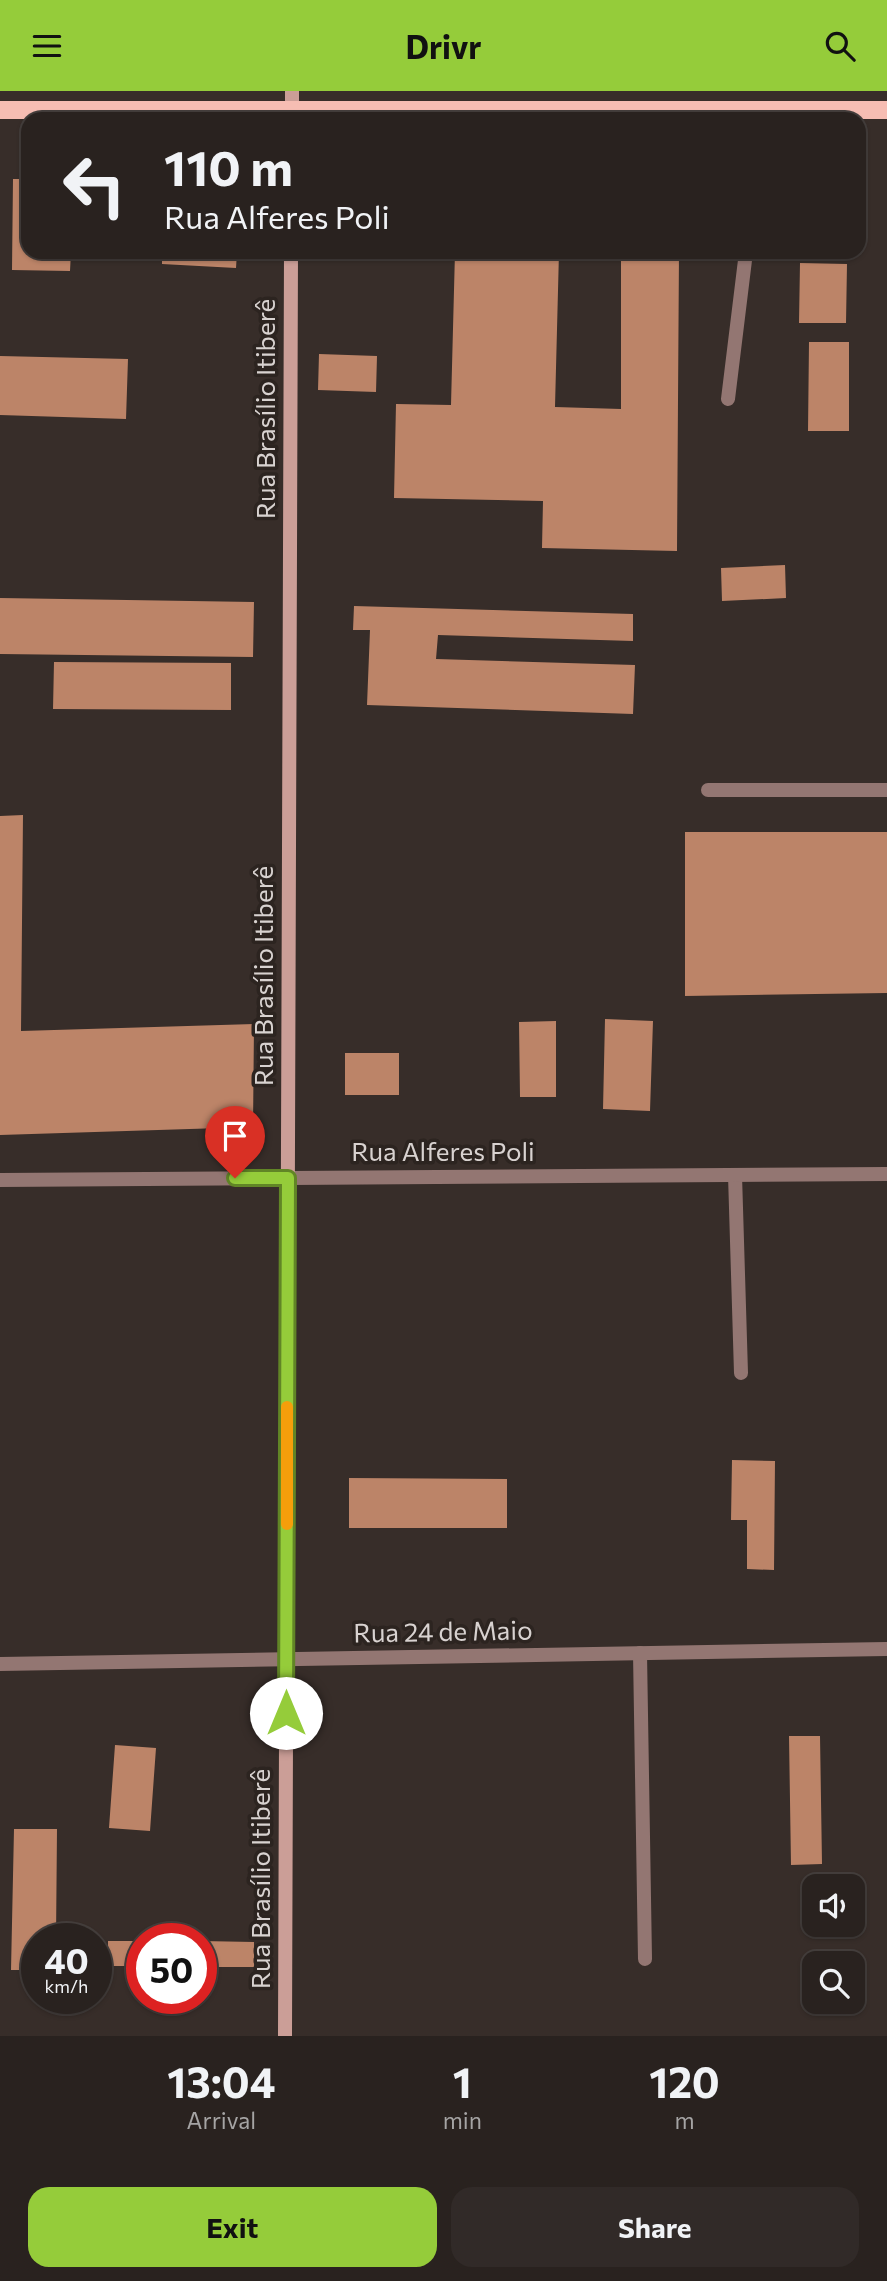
<!DOCTYPE html>
<html lang="en">
<head>
<meta charset="utf-8">
<style>
  body { margin:0; font-family:Commissioner,sans-serif; background:#312a28; color:#f1f3f6; height:100vh; display:flex; flex-direction:column; font-size:26px; white-space:nowrap }
  * { box-sizing:border-box; margin:0 }
  p { font-size:23px; color:#a5a4a4 }
  .icon { flex:none; width:38px; height:38px; fill:none; stroke:currentColor; stroke-width:2; stroke-linecap:round; stroke-linejoin:round }
  .map { position:relative; height:1945px; overflow:hidden }
  .drawer { display:flex; flex-direction:column; background:#29221f; flex:1 }
  .drawer>* { flex:none }
  .top-card { position:absolute; left:21px; top:21px; width:845px; height:147px; border-radius:21px; box-shadow:0 2px 5px #0004,0 0 0 2px #453f3d; background:#29221f; color:#f1f3f6; overflow:hidden }
  .buttons { position:absolute; left:802px; top:1783px; display:grid; gap:14px }
  .buttons a { display:grid; place-items:center; width:63px; height:63px; border-radius:14px; background:#29221f; box-shadow:0 2px 5px #0004,0 0 0 2px #453f3d; font-size:35px }
  .speed { position:absolute; left:21px; top:1832px; display:flex; gap:14px; font-size:35px; font-weight:700; text-align:center }
  .speed>* { display:grid; place-content:center; width:91px; height:91px; border-radius:50%; background:#29221f; box-shadow:0 2px 5px #0004,0 0 0 2px #453f3d; line-height:1 }
  .speed small { font-size:18px; font-weight:400 }
  .speed .limit { border:10px solid #d22; background:#fff; color:#111 }
  .pin { position:absolute; display:grid; place-items:center; width:60px; height:60px; color:#fff; margin:-72px -30px; border-radius:50% 50% 50% 0; rotate:-45deg; box-shadow:0 0 7px #0007 }
  .pin .icon { rotate:45deg }
  .me { position:absolute; width:77px; margin:-38px; rotate:0deg; stroke-linejoin:round; filter:drop-shadow(0 0 5px #0008) }
  .turn { display:flex; align-items:center; gap:24px; height:147px; padding:0 28px; font-size:32px }
  .turn .icon { width:91px; height:91px; stroke-width:2.5 }
  .turn b { display:block; font-size:49px; line-height:60px }
  .eta { display:flex; justify-content:space-evenly; align-items:center; height:119px; text-align:center }
  .eta b { font-size:42px; font-weight:700; line-height:49px }
  .primary-button { display:flex; gap:14px; margin-top:auto; padding:14px 28px }
  .primary-button a { flex:1; height:80px; border-radius:21px; background:#95cc3a; color:#111; font-size:28px; font-weight:700; line-height:80px; text-align:center }
  .primary-button a+a { background:#312a28; color:#f1f3f6 }
  header { display:flex; justify-content:space-between; align-items:center; height:91px; padding:0 28px; background:#95cc3a; color:#111; font-size:32px; font-weight:700 }
  .map>svg:first-child { display:block }
  .building { fill:#bc8468 }
  .lines { fill:none; stroke-linecap:round; stroke-linejoin:round }
  .service { stroke:#937672; stroke-width:14 }
  .tertiary { stroke:#937672; stroke-width:14 }
  .secondary { stroke:#cb9e97; stroke-width:14 }
  .primary { stroke:#f6bdb3; stroke-width:18 }
  .route-casing { stroke:#618526; stroke-width:18 }
  .route { stroke:#95cc3a; stroke-width:12 }
  .slow { stroke:#f59e0b; stroke-width:12 }
  .labels { text-anchor:middle; stroke-width:7; stroke-linejoin:round; paint-order:stroke }
  .street-label { font-size:26px; fill:#d8d2d0; stroke:#2c2420 }
</style>
</head>
<body>
<header><svg class="icon" aria-label="menu" viewBox="0 0 24 24"><path d="M4 6h16M4 12h16M4 18h16"/></svg>Drivr<svg class="icon" aria-label="search" viewBox="0 0 24 24"><circle cx="10" cy="10" r="6"/><path d="M15 15l6 6"/></svg></header>
<div class="map">
<svg width="887" height="1945" viewBox="0 0 887 1945">
  <rect width="100%" height="100%" fill="#372d29"/>
  <path class="building" d="M13 88H28V161H71L70 180 12 179Z
    M162 161H237L236 177 162 173Z
    M455 161H559L555 316 621 318V161H679L677 460 542 457 543 410 394 407 396 313 451 314Z
    M800 172 847 173 846 232H799Z
    M809 251H849V340H808Z
    M319 263 377 265 376 301 318 299Z
    M0 265 128 268 126 328 0 324Z
    M785 474 786 507 722 510 721 477Z
    M0 507 254 511 253 566 0 563Z
    M354 515 633 523V550L438 544 436 568 635 574 633 623 367 614 370 539H353Z
    M54 571 231 572V619L53 618Z
    M23 724 21 940 254 933 253 1036 0 1044V725Z
    M685 741H887V902L685 905Z
    M605 928 653 930 650 1020 603 1018Z
    M556 930V1006H520L519 931Z
    M345 962H399V1004H345Z
    M732 1369 775 1370 774 1479 747 1478V1429H731Z
    M349 1387 507 1388V1437H349Z
    M789 1645H820L822 1773 791 1774Z
    M115 1654 156 1657 150 1740 109 1737Z
    M14 1738H57L56 1848H37V1879H11Z
    M108 1850H142V1875H108Z
    M201 1850 254 1851V1876H201Z"/>
  <g class="lines">
    <path class="service" d="M728 308 746 161
      M708 699H887
      M735 1084 741 1282
      M640 1562 645 1868"/>
    <path class="tertiary" d="M0 1089 887 1083
      M0 1573 887 1558"/>
    <path class="secondary" d="M292 28V0
      M285 1945 291 161"/>
    <path class="primary" d="M0 19H887"/>
  </g>
  <g class="lines">
    <defs>
      <path id="route" d="M235 1087H288L286 1622"/>
    </defs>
    <use href="#route" class="route-casing"/>
    <use href="#route" class="route"/>
    <path class="slow" d="M287 1433V1316"/>
  </g>
  <g class="labels">
    <g class="street-label">
      <text transform="translate(266 318) rotate(-90)" y="9">Rua Brasílio Itiberê</text>
      <text transform="translate(264 885) rotate(-90)" y="9">Rua Brasílio Itiberê</text>
      <text x="443" y="1070">Rua Alferes Poli</text>
      <text transform="translate(443 1541) rotate(-1)" y="9">Rua 24 de Maio</text>
      <text transform="translate(261 1788) rotate(-90)" y="9">Rua Brasílio Itiberê</text>
    </g>
  </g>
</svg>
<div class="buttons">
<a><svg class="icon" aria-label="sound" viewBox="0 0 24 24"><path d="M4 9h4l5-4v14l-5-4H4zM17 9q2 3 0 6"/></svg></a>
<a><svg class="icon" aria-label="search" viewBox="0 0 24 24"><circle cx="10" cy="10" r="6"/><path d="M15 15l6 6"/></svg></a>
</div>
<div class="speed"><div>40<small>km/h</small></div><div class="limit">50</div></div>
<div class="pin" style="left:235px;top:1087px;background:#d93025"><svg class="icon" aria-label="arrive" viewBox="0 0 24 24"><path d="M6 21V4h12l-3 4 3 4H6"/></svg></div>
<svg class="me" style="left:286px;top:1622px" viewBox="-20 -20 40 40"><circle r="19" fill="#fff"/><path d="M0-13L10 11 0 6-10 11z" fill="#95cc3a"/></svg>
<div class="top-card">
<div class="turn"><svg class="icon" aria-label="left" viewBox="0 0 24 24"><path d="M17 20v-9H6M10 6l-5 5 5 5"/></svg><div><b>110 m</b>Rua Alferes Poli</div></div>
</div>
</div>
<section class="drawer">
<div class="eta">
<div><b>13:04</b><p>Arrival</p></div>
<div><b>1</b><p>min</p></div>
<div><b>120</b><p>m</p></div>
</div>
<div class="primary-button"><a>Exit</a><a>Share</a></div>
</section>
</body>
</html>
